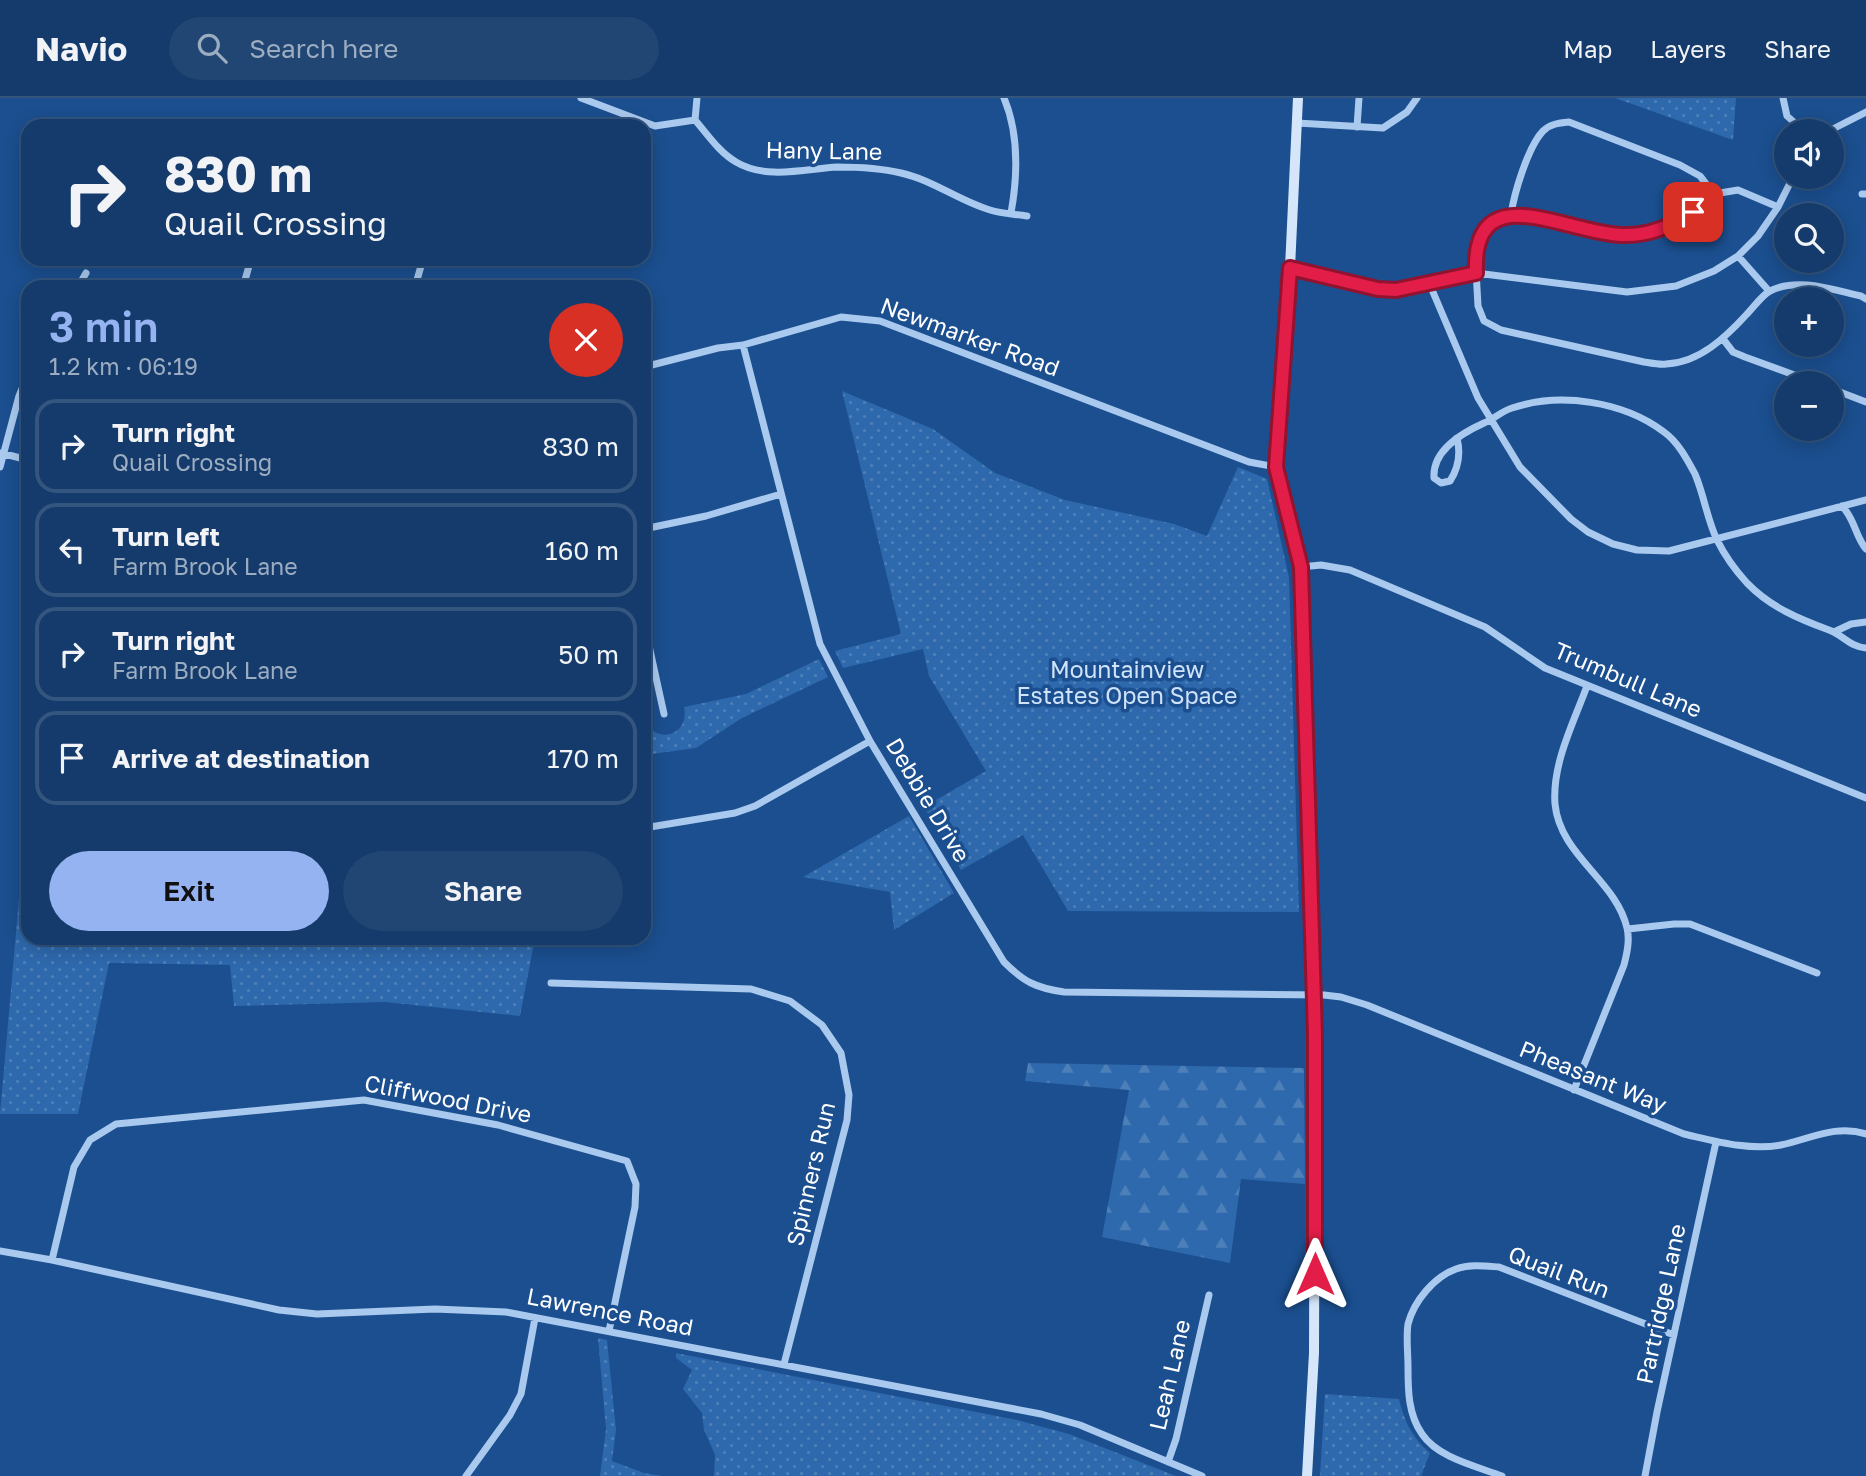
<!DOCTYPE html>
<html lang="en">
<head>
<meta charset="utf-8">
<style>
  body { margin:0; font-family:"Golos Text",sans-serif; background:#214673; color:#f1f3f6; height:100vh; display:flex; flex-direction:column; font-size:26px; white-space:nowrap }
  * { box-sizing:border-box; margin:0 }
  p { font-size:23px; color:#9dadc1 }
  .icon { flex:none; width:38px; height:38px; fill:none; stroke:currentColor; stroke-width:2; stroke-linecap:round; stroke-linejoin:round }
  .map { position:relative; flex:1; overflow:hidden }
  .details { position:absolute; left:21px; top:182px; width:630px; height:665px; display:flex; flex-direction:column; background:#143b6b; border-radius:21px; box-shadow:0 4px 18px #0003,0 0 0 2px #33557e }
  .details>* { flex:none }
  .guide { position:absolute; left:21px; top:21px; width:630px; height:147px; border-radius:21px; box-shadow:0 4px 18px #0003,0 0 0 2px #33557e; background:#143b6b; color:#f1f3f6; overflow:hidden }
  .buttons { position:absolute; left:1774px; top:21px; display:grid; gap:14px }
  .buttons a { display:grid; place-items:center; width:70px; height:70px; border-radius:50%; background:#143b6b; box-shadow:0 4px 18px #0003,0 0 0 2px #33557e; font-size:35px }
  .pin { position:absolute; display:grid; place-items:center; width:60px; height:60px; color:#fff; margin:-30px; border-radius:14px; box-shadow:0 4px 10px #0006 }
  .me { position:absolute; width:77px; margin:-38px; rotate:0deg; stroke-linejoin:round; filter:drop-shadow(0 0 5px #0008) }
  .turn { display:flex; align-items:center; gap:24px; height:147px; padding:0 28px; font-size:32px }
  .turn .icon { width:91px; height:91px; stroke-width:2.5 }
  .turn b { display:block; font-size:49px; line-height:60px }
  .round { display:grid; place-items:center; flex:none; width:74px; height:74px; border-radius:37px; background:#214673 }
  .overview { display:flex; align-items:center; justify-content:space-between; height:119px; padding:0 28px }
  h1 { font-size:42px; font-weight:600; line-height:52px; color:#95b2f1 }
  .cta { display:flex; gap:14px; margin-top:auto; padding:14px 28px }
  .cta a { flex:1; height:80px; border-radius:42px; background:#95b2f1; color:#111; font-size:28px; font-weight:600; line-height:80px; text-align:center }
  .cta a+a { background:#214673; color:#f1f3f6 }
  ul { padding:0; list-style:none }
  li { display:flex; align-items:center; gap:21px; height:94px; margin:0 14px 10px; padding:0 14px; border:4px solid #33557e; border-radius:21px }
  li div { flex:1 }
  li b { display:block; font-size:26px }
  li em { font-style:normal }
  header { display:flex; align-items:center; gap:42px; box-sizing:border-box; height:98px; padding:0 35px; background:#143b6b; border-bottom:2px solid #33557e }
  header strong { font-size:33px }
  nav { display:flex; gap:38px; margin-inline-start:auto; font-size:24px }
  .search { width:490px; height:63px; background:#214673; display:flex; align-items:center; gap:18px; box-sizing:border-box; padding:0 24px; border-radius:38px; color:#9dadc1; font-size:26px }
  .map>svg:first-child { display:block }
  .forest { fill:url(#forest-firs) }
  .park { fill:url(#park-dots) }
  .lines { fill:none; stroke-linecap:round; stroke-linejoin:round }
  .street { stroke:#a9c9ee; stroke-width:7 }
  .secondary { stroke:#d6e6fa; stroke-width:10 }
  .route-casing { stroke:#92132f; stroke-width:18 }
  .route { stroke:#e11d48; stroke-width:12 }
  .labels { text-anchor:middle; stroke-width:7; stroke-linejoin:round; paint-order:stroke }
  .street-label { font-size:23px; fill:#fff; stroke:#1b4f8f }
  .park-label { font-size:23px; fill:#cfe3fa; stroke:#1b4f8f }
</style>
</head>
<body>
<header>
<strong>Navio</strong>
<div class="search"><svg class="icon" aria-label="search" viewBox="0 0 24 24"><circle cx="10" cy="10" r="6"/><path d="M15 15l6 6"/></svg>Search here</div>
<nav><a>Map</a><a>Layers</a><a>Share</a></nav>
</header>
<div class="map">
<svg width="1866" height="1378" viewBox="0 0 1866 1378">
  <defs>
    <pattern id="forest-firs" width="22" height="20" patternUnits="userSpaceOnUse" patternTransform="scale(1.75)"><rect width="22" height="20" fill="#2e69ad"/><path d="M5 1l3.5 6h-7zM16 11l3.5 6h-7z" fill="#4d80b9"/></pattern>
    <pattern id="park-dots" width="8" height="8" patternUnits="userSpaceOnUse" patternTransform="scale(1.75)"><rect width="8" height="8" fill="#2e69ad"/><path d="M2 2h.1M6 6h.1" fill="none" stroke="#4d80b9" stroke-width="1.8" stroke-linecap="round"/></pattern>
  </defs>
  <rect width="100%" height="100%" fill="#1b4f8f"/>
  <path class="forest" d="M1028 965 1304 970 1305 1086 1241 1081 1230 1165 1102 1139 1129 992 1025 983Z"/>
  <path class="park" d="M1615 0H1736L1733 42Z
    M842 293 933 331 995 375 1065 402 1174 426 1207 438 1238 369 1267 381 1289 479 1299 814 1068 813 1023 737 961 772 924 709 986 673 929 578 923 551 843 570 835 553 901 536Z
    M819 561 828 579 824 581 742 620 696 650 644 657V613C646 648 691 642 684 609L746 596Z
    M909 718 954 795 894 832 890 794 803 779Z
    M24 744 28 746V840H535L520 918 385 904 234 908 230 867 109 865 78 1016H0Z
    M598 1240 607 1242 616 1332 612 1363 644 1375 662 1378H600L606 1331Z
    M676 1255 1017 1322 1069 1336 1176 1378H714L715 1357 704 1332 702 1315 683 1291 692 1272 676 1260Z
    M1325 1296 1399 1301C1404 1323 1413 1341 1430 1355L1421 1378H1320Z"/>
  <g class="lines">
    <path class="street" d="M581 0 655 28 695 22
      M697 0 695 22C708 37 719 54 736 64 766 82 805 71 837 69 858 69 880 70 901 75 933 82 959 103 990 112 1002 116 1015 116 1027 118
      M1004 0C1019 36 1018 76 1011 115
      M1783 0 1787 18 1804 33
      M1297 25 1383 30 1407 14 1417 0
      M1357 29 1359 0
      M1829 33 1866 14
      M1862 96H1866
      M1778 109 1738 92 1714 96 1693 114 1676 124 1650 135 1624 137 1599 135 1527 118 1511 117 1497 119 1481 135 1475 154 1478 208 1484 223 1501 232 1644 264C1651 265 1659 267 1666 266 1699 265 1726 239 1747 216 1754 209 1762 197 1770 193 1798 179 1833 192 1861 198L1866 201
      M1511 117C1514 95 1528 49 1543 33 1550 26 1559 25 1569 24L1680 67 1700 78 1714 96
      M1738 158 1769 193
      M1290 170 1378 191 1396 192 1476 175 1627 194 1676 188 1714 173 1738 158 1758 138 1778 109 1793 79
      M1430 187 1478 300 1520 369 1571 421 1588 434 1613 446 1637 452 1669 453 1866 402
      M78 189 86 175
      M243 189 251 161
      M415 189 423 161
      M1723 241 1733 254 1745 259 1816 285
      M743 247 820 546 870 643 1004 864C1024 884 1036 890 1064 894L1324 897 1341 899 1367 907 1684 1036C1715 1043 1749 1053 1781 1047 1810 1041 1836 1026 1866 1036
      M644 269 718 250 743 247 841 219 880 223 1249 364 1276 369
      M1832 291 1866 304
      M1457 340C1461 356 1459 369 1450 383L1441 385 1434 380C1432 352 1462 335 1484 325 1494 321 1502 313 1512 310 1560 294 1623 303 1664 334 1678 344 1687 361 1695 376 1704 397 1707 421 1717 442 1724 456 1736 473 1747 485 1770 509 1799 521 1829 532 1843 537 1850 549 1866 550
      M1 355 28 362
      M0 369 19 298 28 276
      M1842 408C1855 421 1855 438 1866 451
      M644 431 706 418 781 396
      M1301 469 1321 467 1350 472 1485 529 1545 570 1866 700
      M644 525 664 616
      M1834 534 1851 526 1866 524
      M644 730 735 715 755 708 870 643
      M1628 831 1674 826H1690L1817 875
      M551 885 751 891 790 903 822 927 841 955 849 997 847 1022 784 1266
      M1574 992 1624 867C1627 855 1630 842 1627 830 1616 782 1560 758 1555 706 1552 666 1573 626 1587 588
      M0 1153 52 1162 279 1212 317 1216 435 1211 506 1214 1041 1316 1080 1327 1202 1378
      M52 1162 74 1069 90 1042 116 1026 364 1002 498 1027 627 1063 636 1086 635 1109 609 1233
      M1168 1364 1176 1341 1209 1197
      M466 1378 510 1317 521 1296 535 1220
      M1502 1378C1476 1368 1438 1360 1422 1336 1408 1316 1408 1292 1408 1269 1408 1255 1406 1239 1408 1226 1414 1203 1434 1179 1456 1171 1470 1166 1485 1168 1499 1169L1674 1237
      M1645 1378 1657 1314 1716 1044"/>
    <path class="secondary" d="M1298 0 1290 170 1276 369 1301 469 1315 937 1314 1255 1307 1378"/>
  </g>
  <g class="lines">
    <defs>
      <path id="route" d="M1315 1176V937L1301 469 1276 369 1290 170 1378 191 1396 192 1476 175C1472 76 1565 135 1622 137 1649 138 1671 128 1693 114"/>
    </defs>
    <use href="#route" class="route-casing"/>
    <use href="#route" class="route"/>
  </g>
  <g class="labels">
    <g class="street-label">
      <text transform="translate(824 53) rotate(1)" y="8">Hany Lane</text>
      <text transform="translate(970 239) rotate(20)" y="8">Newmarker Road</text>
      <text transform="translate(1628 582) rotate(23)" y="8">Trumbull Lane</text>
      <text transform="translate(928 702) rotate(59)" y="8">Debbie Drive</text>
      <text transform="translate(1593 979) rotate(22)" y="8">Pheasant Way</text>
      <text transform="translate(448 1001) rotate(11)" y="8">Cliffwood Drive</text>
      <text transform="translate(811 1076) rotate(-77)" y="8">Spinners Run</text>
      <text transform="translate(1559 1174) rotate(21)" y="8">Quail Run</text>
      <text transform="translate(1661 1206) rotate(-78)" y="8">Partridge Lane</text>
      <text transform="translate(610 1214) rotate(11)" y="8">Lawrence Road</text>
      <text transform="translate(1170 1277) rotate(-77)" y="8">Leah Lane</text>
    </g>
    <g class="park-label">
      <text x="1127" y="580">Mountainview<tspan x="1127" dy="26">Estates Open Space</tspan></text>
    </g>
  </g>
</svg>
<div class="buttons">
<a><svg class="icon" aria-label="sound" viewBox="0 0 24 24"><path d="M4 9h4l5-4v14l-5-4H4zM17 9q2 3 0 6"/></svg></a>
<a><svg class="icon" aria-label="search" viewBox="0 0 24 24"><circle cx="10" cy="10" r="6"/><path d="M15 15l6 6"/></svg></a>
<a>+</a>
<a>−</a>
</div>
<div class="pin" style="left:1693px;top:114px;background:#d93025"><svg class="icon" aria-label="arrive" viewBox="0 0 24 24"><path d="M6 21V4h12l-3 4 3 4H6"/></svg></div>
<svg class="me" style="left:1315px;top:1176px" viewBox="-20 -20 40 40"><path d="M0-17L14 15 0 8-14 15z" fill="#e11d48" stroke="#fff" stroke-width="4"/></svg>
<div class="guide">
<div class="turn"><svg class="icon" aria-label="right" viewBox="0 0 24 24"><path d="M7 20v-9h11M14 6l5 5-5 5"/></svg><div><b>830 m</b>Quail Crossing</div></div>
</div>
<section class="details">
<div class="overview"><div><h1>3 min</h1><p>1.2 km · 06:19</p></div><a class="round" style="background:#d93025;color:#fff"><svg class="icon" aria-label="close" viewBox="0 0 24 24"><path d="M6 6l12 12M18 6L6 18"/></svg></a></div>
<ul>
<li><svg class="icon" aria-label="right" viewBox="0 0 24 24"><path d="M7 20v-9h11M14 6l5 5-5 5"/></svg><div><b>Turn right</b><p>Quail Crossing</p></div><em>830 m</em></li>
<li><svg class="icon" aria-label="left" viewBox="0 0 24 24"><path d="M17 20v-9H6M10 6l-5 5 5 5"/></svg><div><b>Turn left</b><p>Farm Brook Lane</p></div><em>160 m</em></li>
<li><svg class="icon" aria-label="right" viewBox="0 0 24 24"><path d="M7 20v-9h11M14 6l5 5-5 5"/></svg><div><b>Turn right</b><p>Farm Brook Lane</p></div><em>50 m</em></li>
<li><svg class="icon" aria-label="arrive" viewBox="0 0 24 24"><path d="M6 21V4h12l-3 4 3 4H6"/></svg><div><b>Arrive at destination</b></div><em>170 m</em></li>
</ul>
<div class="cta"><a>Exit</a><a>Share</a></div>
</section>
</div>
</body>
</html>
